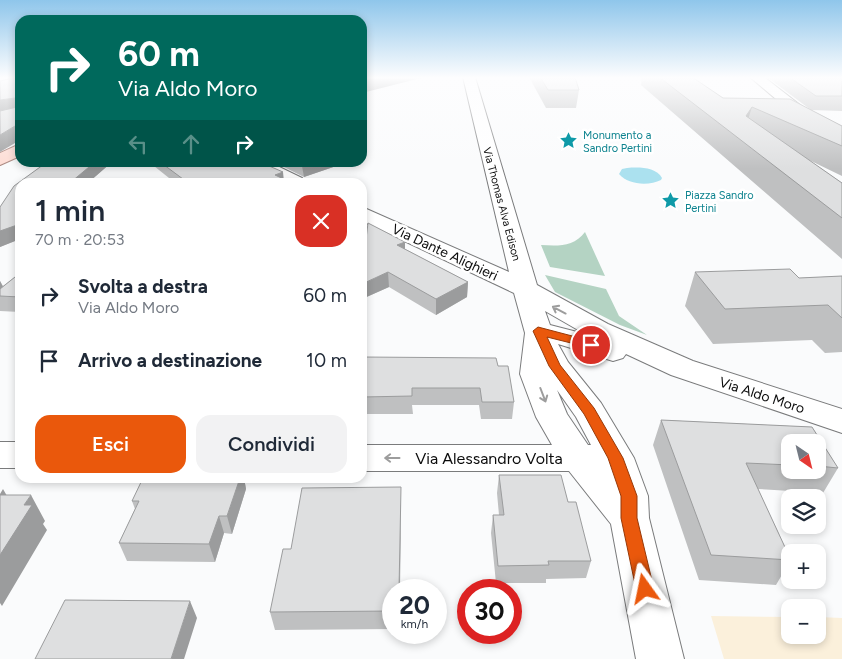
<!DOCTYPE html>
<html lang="it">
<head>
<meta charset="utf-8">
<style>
  body { margin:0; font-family:Figtree,sans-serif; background:#f2f2f3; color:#1f2937; height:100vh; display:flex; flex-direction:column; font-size:19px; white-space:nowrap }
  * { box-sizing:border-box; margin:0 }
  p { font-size:16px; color:#747a83 }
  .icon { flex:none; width:28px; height:28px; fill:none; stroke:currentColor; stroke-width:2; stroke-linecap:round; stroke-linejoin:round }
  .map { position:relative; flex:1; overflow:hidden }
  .sheet { position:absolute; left:15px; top:178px; width:352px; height:305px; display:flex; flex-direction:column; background:#fff; border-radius:15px; box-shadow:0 2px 8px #0003 }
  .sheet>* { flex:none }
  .banner { position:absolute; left:15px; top:15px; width:352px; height:152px; border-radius:15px; box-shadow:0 2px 8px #0003; background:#00695c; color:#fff; overflow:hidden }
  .needle { width:32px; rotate:145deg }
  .fabs { position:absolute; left:781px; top:434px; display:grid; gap:10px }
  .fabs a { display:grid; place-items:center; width:45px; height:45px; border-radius:10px; background:#fff; box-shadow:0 2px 8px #0003; font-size:25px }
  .speed { position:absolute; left:382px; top:579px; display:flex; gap:10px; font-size:25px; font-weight:700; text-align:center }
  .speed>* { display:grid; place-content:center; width:65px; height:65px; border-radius:50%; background:#fff; box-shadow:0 2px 8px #0003; line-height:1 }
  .speed small { font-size:12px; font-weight:400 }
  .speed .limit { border:8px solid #d22; background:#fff; color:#111 }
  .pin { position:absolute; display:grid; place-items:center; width:42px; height:42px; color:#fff; margin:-21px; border:2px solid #fff; border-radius:50%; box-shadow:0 1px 5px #0007 }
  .me { position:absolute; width:55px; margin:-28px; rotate:348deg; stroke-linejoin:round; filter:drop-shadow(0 0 4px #0008) }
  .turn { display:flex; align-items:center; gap:18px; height:105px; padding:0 20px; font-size:22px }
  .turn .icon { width:65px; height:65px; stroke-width:2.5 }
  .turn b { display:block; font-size:35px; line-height:42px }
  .lanes { display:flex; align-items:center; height:48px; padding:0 20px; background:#0003; justify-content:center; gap:25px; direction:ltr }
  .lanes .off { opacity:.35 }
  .round { display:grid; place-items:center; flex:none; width:52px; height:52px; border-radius:15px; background:#f2f2f3 }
  .head { display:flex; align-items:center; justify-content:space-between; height:85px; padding:0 20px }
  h1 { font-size:30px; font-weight:600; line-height:38px }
  .primary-button { display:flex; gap:10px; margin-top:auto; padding:10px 20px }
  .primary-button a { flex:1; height:58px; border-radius:15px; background:#ea580c; color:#fff; font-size:20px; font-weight:600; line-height:58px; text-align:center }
  .primary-button a+a { background:#f2f2f3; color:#1f2937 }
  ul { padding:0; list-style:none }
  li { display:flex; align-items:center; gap:15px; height:65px; padding:0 20px }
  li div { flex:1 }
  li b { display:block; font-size:19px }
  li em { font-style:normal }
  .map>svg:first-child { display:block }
  .education { fill:#fbf0db }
  .green { fill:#b4d3c3 }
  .water { fill:#abe1ef }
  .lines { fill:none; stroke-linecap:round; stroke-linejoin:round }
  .minor-casing { stroke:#7a7b7c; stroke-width:2 }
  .major-casing { stroke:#a7837b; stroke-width:2 }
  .minor { fill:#fff; fill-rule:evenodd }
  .major { fill:#fddcd4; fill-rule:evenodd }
  .wall { fill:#bfc0c1; fill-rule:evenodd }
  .shaded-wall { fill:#9b9c9d }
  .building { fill:#dedfe0; stroke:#9b9c9d }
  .oneway { stroke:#9d9d9d }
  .route { fill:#ea580c; stroke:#983908 }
  .labels { text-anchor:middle; stroke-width:5; stroke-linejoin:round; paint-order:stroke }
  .far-culture-label { font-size:11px; fill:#0d838f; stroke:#fff; text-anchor:start }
  .far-street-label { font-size:11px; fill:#0b0b0b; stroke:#fff }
  .street-label { font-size:14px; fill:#0b0b0b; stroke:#fff }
  .near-street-label { font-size:16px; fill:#0b0b0b; stroke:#fff }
</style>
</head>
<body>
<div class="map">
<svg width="842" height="659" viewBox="0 0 842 659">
  <rect width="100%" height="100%" fill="#fafbfc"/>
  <path class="education" d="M711 616 790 617V635H818V617L842 618V659H724Z"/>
  <path class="green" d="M585 232 605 276 550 267 541 245C558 246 574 247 585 232Z
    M545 275 606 289 619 316 647 335 620 325 555 292Z"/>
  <path class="water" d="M627 168C639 167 656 167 662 178L661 180C649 186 628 185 619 174L622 169Z"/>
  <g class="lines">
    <defs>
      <path id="minor" d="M463 77H475L537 285 608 324 693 361 842 409V433L671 375 626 354 623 358 613 361 558 344 568 362 601 403 634 458 648 496 649 518 684 659H636L611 524 569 471H362V445H552L536 417 520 374 525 333 514 293 362 221V207L509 272ZM545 311 585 334 550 325ZM557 390 576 417 591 445H588L567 414Z
        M750 77H764L800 105 842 132V144L836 142 790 111Z
        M246 162H269L302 178 305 182H283L248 166Z
        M0 442H20V468H0Z"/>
      <path id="major" d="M20 144V156L0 165V153Z"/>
    </defs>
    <use href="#minor" class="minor-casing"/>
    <use href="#major" class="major-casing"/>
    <use href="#minor" class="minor"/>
    <use href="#major" class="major"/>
  </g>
  <path class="wall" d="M529 77H575L579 90 576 108H546Z
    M642 77H692L723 98 811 110 767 77H842V111L811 110 842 126V176L809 160 842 183V259L641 85Z
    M47 162H112L89 182H20V239L0 247V207L14 186Z
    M149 162H260L284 180 290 182H174Z
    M274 162H348L304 177Z
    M405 242V249L468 282 467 297 436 315 389 287 362 299Z
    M695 272 799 278 842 276V352L825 353 812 340 713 344 685 306Z
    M20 273V312L0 311V281L3 286Z
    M362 357 498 366 514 402 512 419H481L479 405H412L413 414H362Z
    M661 420 812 427 838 468 823 493 758 489 790 558V561L776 585 699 580 653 445ZM790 442H818V470H790Z
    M499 475 568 502 591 561 586 578 546 579V583H496L491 533 493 515H499L497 493Z
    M143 478H244L246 489 232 534 224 533 215 562 127 561 119 543 135 509 132 501Z
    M401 505 394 590V629L275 630 270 612 291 549Z"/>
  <path class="shaded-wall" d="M362 77H425L362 93Z
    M15 98 20 110 0 114V100Z
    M752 107 745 129 746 116Z
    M20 123V140L0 152V135Z
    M95 162H112L89 182H71Z
    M313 162H348L304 177 302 166Z
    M283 172 284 182 275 175Z
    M20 224V239L0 247V231Z
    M405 242V257L397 245Z
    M388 272 389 287 362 299V284Z
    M0 281 4 289 0 295Z
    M468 282 467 297 436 315V299Z
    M240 478H244L246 489 232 534 227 516Z
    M401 487V505L400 590H399Z
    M3 489 18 515 0 497V494Z
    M31 495 45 521 43 524 47 530 2 606 0 603V555L24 505Z
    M219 516 224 533 215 562 209 544Z
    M190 601 197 618 184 659H171Z"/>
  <path class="building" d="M18 77H20V123L0 135V111L17 107V99L15 98 0 100V81Z
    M540 77H575L579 90H548Z
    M659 77H692L723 98 790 99 842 126V146L752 107 746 116 842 183V218Z
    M789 77H842V96H816Z
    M47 162H95L71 182H69L70 180H54L52 182H20V224L0 231V207L14 186Z
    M160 162H260L283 172 275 175 290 182H187Z
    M296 162H313L302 166Z
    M368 223 405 242 397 245 468 282 436 299 388 272 362 284V271Z
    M790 269 799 278 842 276V318L828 305 725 309 695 272Z
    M20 273V297L0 296V289Z
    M362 357 496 358 498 366H508L514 402H482L480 388H412V396L362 397Z
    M661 420 812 427 838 468 818 466V442H790V465L746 463 790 558V560L711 555Z
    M499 475H561L568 502H576L591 561H548L549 565 498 566 493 515H504Z
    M143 478H240L227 516H219L209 544 119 543 139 501H132Z
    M401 487 399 590H394V611L270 612 283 549H291L302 488Z
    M0 495H31L24 505H32L0 555Z
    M65 600 190 601 171 659H35Z"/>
  <defs><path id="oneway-shaft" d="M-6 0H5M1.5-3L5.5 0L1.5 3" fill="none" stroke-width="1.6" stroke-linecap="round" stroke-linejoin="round" transform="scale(1.25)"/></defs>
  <g class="oneway">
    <use href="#oneway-shaft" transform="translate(559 310) rotate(-152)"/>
    <use href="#oneway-shaft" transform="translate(543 395) rotate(69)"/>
    <use href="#oneway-shaft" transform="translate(392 458) rotate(-180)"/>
  </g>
  <linearGradient id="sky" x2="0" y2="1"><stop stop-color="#8fc6eb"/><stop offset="0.46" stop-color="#fdfdfe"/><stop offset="1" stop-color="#fdfdfe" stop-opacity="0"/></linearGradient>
  <rect width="842" height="169" fill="url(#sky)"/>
  <path class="route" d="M538 327 595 342 597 345 591 348 547 337 560 365 594 408 623 458 637 496V518L654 589 651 595 645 597 638 595 636 589 621 518V496L608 458 584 414 549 366 533 331Z"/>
  <defs>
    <symbol id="sight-bare" viewBox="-9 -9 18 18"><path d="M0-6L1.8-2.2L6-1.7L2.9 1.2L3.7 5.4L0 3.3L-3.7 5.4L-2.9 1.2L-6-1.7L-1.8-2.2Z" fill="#0f9aa8" stroke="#fff" stroke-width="2.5" paint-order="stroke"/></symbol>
  </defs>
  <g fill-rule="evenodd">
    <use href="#sight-bare" x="556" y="128" width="25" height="25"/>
    <use href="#sight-bare" x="658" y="188" width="25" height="25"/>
  </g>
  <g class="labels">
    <g class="far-culture-label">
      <text x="583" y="139">Monumento a<tspan x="583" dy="13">Sandro Pertini</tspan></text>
      <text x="685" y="199">Piazza Sandro<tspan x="685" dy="13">Pertini</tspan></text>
    </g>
    <g class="far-street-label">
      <text transform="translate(502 204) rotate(75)" y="4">Via Thomas Alva Edison</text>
    </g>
    <g class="street-label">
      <text transform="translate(445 252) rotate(25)" y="5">Via Dante Alighieri</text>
      <text transform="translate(762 395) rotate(18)" y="5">Via Aldo Moro</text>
    </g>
    <g class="near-street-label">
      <text x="489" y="464">Via Alessandro Volta</text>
    </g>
  </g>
</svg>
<div class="fabs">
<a><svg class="needle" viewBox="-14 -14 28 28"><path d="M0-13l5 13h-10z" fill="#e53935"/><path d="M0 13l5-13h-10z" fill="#747a83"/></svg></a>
<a><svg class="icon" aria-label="layers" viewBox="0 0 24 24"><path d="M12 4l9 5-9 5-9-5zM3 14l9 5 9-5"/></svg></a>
<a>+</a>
<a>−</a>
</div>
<div class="speed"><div>20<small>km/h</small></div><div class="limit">30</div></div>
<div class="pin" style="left:591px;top:345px;background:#d93025"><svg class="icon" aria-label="arrive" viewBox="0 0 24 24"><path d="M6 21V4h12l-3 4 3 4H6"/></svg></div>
<svg class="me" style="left:645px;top:589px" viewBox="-20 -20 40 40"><path d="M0-17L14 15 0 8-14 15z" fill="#ea580c" stroke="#fff" stroke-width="4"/></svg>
<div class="banner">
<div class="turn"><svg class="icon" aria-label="right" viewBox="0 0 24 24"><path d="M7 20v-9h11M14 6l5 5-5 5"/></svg><div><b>60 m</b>Via Aldo Moro</div></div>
<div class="lanes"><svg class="icon off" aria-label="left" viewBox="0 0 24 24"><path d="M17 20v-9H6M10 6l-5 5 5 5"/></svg><svg class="icon off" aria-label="ahead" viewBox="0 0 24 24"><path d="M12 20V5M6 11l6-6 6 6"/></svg><svg class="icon" aria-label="right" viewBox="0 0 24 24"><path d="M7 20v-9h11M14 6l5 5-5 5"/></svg></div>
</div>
<section class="sheet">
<div class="head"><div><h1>1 min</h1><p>70 m · 20:53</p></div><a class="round" style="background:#d93025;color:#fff"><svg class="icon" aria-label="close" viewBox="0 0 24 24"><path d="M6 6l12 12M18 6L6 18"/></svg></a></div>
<ul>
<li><svg class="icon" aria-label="right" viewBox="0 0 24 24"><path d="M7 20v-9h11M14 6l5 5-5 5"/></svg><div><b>Svolta a destra</b><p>Via Aldo Moro</p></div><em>60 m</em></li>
<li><svg class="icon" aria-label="arrive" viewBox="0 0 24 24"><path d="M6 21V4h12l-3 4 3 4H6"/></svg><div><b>Arrivo a destinazione</b></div><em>10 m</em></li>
</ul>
<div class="primary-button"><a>Esci</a><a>Condividi</a></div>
</section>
</div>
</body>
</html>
